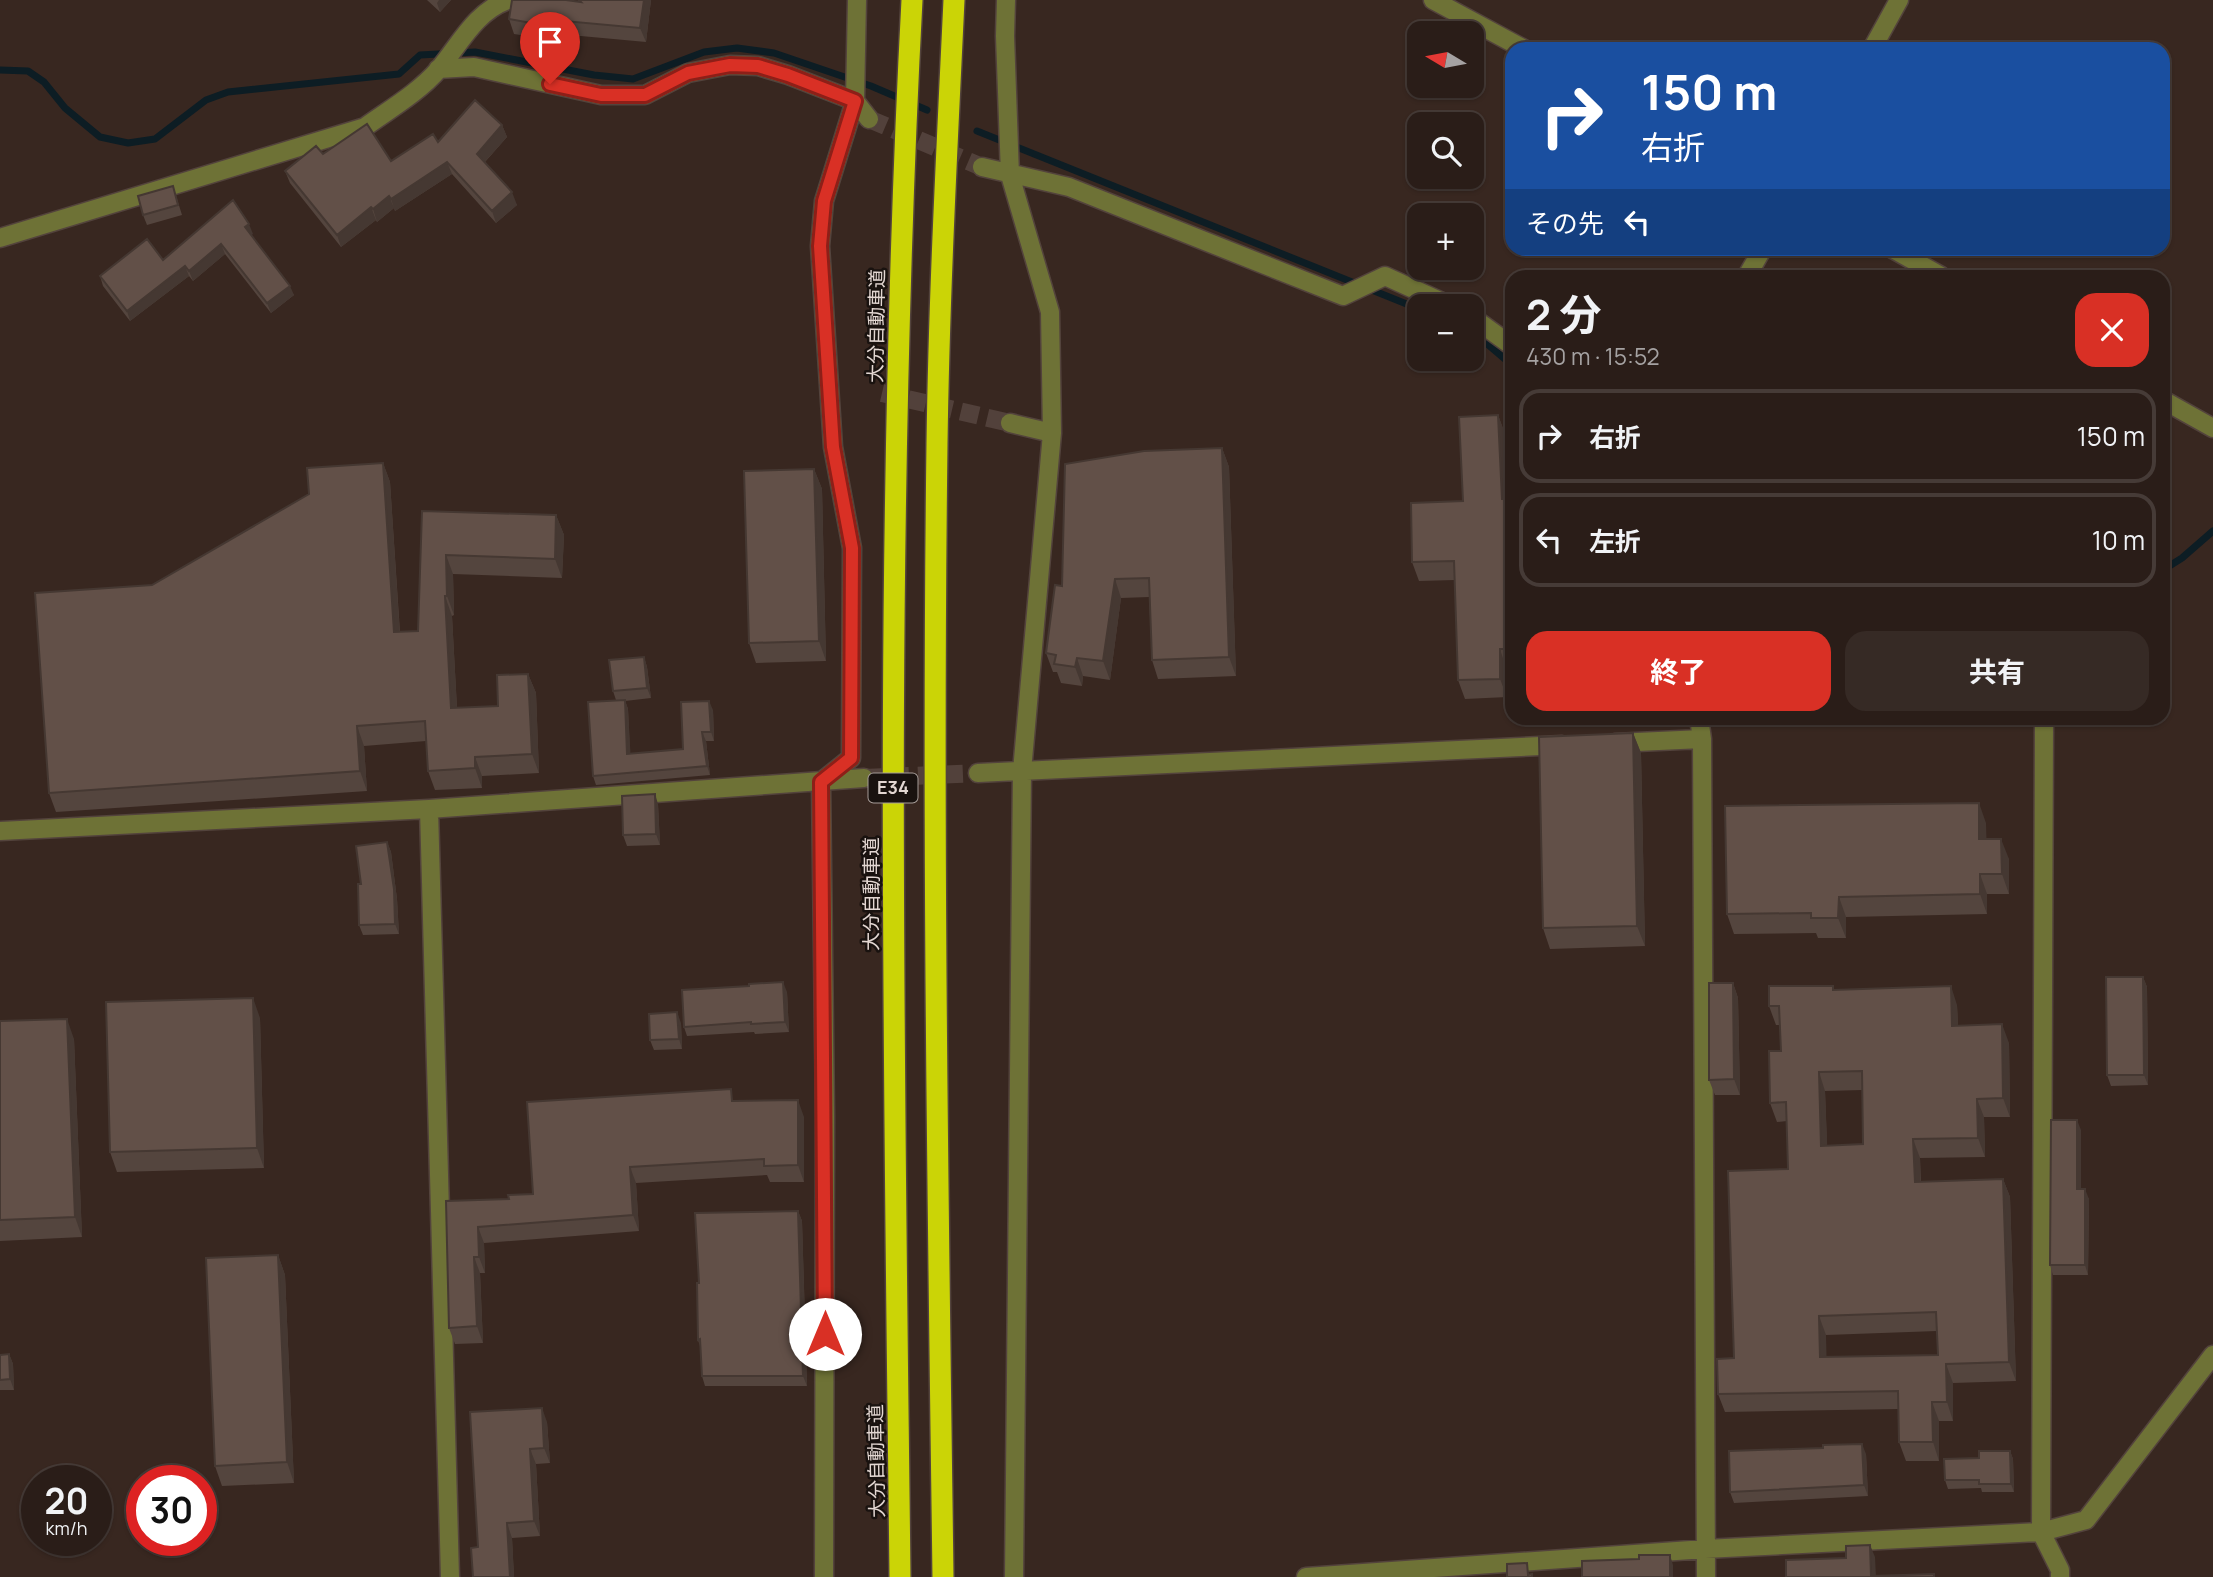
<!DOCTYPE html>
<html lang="ja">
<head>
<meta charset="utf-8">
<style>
  body { margin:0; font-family:Manrope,"Noto Sans JP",sans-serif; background:#362a25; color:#f1f3f6; height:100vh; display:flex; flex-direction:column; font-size:26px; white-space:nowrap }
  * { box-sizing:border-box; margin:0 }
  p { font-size:23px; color:#a5a2a2 }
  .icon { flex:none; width:38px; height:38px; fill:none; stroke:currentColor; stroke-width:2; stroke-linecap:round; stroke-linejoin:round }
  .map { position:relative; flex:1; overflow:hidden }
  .details { position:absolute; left:1505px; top:270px; width:665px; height:455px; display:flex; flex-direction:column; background:#2a1d18; border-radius:21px; box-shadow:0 2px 5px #0004,0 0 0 2px #463b37 }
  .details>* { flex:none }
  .banner { position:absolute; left:1505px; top:42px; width:665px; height:214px; border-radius:21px; box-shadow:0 2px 5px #0004,0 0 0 2px #463b37; background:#1a4fa0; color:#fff; overflow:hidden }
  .needle { width:46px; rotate:280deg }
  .tools { position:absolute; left:1407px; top:21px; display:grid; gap:14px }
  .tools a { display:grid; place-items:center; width:77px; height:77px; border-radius:14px; background:#2a1d18; box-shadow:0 2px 5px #0004,0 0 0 2px #463b37; font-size:35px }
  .speed { position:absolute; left:21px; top:1465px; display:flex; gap:14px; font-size:35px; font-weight:700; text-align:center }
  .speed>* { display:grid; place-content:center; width:91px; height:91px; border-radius:50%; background:#2a1d18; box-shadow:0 2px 5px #0004,0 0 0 2px #463b37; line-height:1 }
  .speed small { font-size:18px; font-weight:400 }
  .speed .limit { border:10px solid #d22; background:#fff; color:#111 }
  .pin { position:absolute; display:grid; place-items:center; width:60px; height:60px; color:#fff; margin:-72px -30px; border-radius:50% 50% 50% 0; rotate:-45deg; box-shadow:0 0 7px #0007 }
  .pin .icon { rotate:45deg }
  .me { position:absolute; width:77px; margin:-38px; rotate:0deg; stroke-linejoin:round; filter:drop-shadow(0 0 5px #0008) }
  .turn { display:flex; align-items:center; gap:24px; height:147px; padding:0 21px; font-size:32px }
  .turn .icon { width:91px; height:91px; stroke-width:2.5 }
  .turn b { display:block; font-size:49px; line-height:60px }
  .then { display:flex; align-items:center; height:66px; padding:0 21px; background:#0003; gap:14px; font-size:26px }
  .round { display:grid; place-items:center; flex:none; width:74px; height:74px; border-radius:21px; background:#362a25 }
  .overview { display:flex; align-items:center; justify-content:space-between; height:119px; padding:0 21px }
  h1 { font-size:42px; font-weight:700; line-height:52px }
  .button { display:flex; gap:14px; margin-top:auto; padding:14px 21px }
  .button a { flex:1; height:80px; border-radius:21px; background:#d93025; color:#fff; font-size:28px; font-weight:700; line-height:80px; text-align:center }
  .button a+a { background:#362a25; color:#f1f3f6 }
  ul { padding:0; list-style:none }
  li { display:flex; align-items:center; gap:21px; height:94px; margin:0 14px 10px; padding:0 7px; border:4px solid #463b37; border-radius:21px }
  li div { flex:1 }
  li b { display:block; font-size:26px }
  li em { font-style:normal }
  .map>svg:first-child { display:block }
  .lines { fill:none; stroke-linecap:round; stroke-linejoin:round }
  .stream { stroke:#0d1d24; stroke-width:7 }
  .minor-tunnel { stroke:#52413b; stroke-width:18; stroke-dasharray:18 9; stroke-linecap:butt }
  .minor-casing { stroke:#53433c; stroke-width:21 }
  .highway-casing { stroke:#53433c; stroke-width:24 }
  .minor { stroke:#6e7236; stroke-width:18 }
  .highway { stroke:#cbd406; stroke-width:21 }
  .wall { fill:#54453e; fill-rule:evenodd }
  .shaded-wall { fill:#453832 }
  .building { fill:#625048; stroke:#453832; stroke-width:2; fill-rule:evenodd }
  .route-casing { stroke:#8d1f18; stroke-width:18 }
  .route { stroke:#d93025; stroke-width:12 }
  .labels { text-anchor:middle; stroke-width:5; stroke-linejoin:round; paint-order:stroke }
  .shield { fill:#19120f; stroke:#a69c98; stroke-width:2 }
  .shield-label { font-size:18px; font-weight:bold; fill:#e3d7d2 }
  .street-label { font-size:19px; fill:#e3d7d2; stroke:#19120f }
</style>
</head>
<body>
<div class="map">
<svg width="2213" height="1577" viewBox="0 0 2213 1577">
  <rect width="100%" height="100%" fill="#382720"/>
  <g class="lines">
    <path class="stream" d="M0 70 28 71 44 82 65 108 100 137 128 143 155 139 206 100 228 92 399 74 420 55 475 52 594 75 633 79 704 52 737 48 774 53 871 86 927 110
      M977 131 1419 309
      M1472 331 1512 365
      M2163 570 2182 558 2213 531"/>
    <path class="minor-tunnel" d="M869 119 982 167
      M882 393 1010 423
      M864 778 978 773"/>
    <defs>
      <path id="minor" d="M1006 0 1005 36 1010 175 1050 312 1052 433 1022 771 1014 1577
        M1433 0 1524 49
        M1872 49 1899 0
        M438 69 474 67 601 95H645L688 73 730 65 758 66 788 75 855 101 869 119
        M982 167 1069 187 1343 296 1385 276 1451 306
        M0 238 365 127C390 109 418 93 439 69 460 44 475 12 508 0
        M1891 248 1941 276
        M1747 276 1763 248
        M1472 317 1512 346
        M2163 400 2213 428
        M1010 423 1052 433
        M1699 718 1702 739 1706 1577
        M2044 723 2041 1532 2086 1520 2213 1355
        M1615 743 1702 739
        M978 773 1562 745
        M821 782 851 758 852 548 833 447 820 246 824 201 855 101 857 0
        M821 782 825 1117 824 1577
        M429 809 450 1577
        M0 831 429 809 864 778
        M1306 1577 1705 1549 2041 1532 2060 1570V1577"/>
      <path id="highway" d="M900 1577C894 1051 884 525 912 0
        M943 1577C938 1199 932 821 937 444 939 296 947 148 954 0"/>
    </defs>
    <use href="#minor" class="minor-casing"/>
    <use href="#highway" class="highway-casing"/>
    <use href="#minor" class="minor"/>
    <use href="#highway" class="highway"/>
  </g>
  <path class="wall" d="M427 0H451L440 12Z
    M651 0 646 42 559 34 558 41 514 34 509 19 580 2Z
    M502 125 507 137 485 162 517 205 496 223 452 174 395 211 394 208 377 222 376 220 341 247 290 183 285 171 323 154 391 161 438 142Z
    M173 186 182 215 147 225 143 215Z
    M253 234 251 235 294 295 271 313 225 254 193 281 189 276 130 321 103 286 100 276 163 260Z
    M1498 415 1505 434 1508 499H1512V668H1506L1507 697 1465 699 1458 680 1455 580 1419 581 1412 562 1463 501Z
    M1222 448 1229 467 1236 676 1158 679 1152 660 1149 597 1121 598 1110 680 1083 676 1082 686 1061 683 1057 672H1053L1046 653 1062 586Z
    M383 463 390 482 400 632 418 631 422 511 556 515 564 535 562 578 453 574 454 615 452 616 457 708 498 706 528 674 536 693 539 773 482 776V788L435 790 428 771 426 741 364 746 367 791 56 812 49 793 152 585Z
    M814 469 822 489 826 661 756 663 749 643Z
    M644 657 647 667 651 698 625 701 628 709 630 754 683 749 713 710 714 741H706L710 775 596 785 593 776 616 700 613 691Z
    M1633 733 1641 753 1645 946 1550 949 1543 928Z
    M658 804 660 845 627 846 623 835Z
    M1986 823V839L2009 859V894H1987V914L1846 917V938H1818L1816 933 1734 934 1727 914Z
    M387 842 391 852 397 899 399 934 363 935 359 925 361 884Z
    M2143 977 2147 987 2148 1085 2111 1086 2107 1075Z
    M1733 983 1738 998 1740 1095H1715L1709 1080Z
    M749 986 787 992 789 1032 755 1034 754 1032 687 1036 684 1027Z
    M1835 990 1957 1005 1958 1026 2009 1043 2010 1117H1984L1985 1157 1920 1158 1921 1182 2003 1179 2010 1197 2016 1381 1953 1383V1421H1939V1461H1906L1899 1442V1409L1725 1412 1718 1394 1734 1358 1788 1169 1787 1121 1777 1122 1770 1103 1781 1051 1780 1025H1776L1769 1006ZM1862 1090 1863 1144 1827 1146 1825 1091ZM1937 1331 1938 1355 1826 1357V1335Z
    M260 1018 264 1168 117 1172 110 1152Z
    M0 1021 74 1039 82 1237 0 1241Z
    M681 1023 682 1049 654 1050 650 1040Z
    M736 1101 804 1117V1182H770L767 1175 636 1183 639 1231 484 1243 485 1273H480L483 1343 455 1344 449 1328 446 1201 509 1199 533 1194Z
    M2081 1130V1189L2089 1199 2088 1275H2053L2050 1265Z
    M798 1211 802 1221 807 1386H705L702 1376 700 1346 698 1340 699 1283Z
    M278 1255 285 1275 294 1483 222 1486 215 1466Z
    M9 1354 13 1364 14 1390H0V1355Z
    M470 1412 547 1422 550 1463 536 1464 540 1536 512 1538 514 1577 478 1547Z
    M1823 1448 1866 1454 1868 1496 1734 1503 1730 1492Z
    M2010 1451 2013 1459 2014 1492H1982L1981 1488 1948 1489 1945 1480 1979 1458Z"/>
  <path class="shaded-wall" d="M439 0H451L440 12 437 3Z
    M644 0H651L646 42 640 28Z
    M554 20 559 34 558 41 553 27Z
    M502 125 507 137 481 166 477 154Z
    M447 162 452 174 395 211 391 199Z
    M512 192 517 205 496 223 492 211Z
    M389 196 394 208 377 222 373 209Z
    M371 207 376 220 341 247 337 235Z
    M249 224 253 234 248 237 245 227Z
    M221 244 225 254 193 281 189 271Z
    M185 266 189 276 130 321 127 311Z
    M290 286 294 295 271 313 267 303Z
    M1498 415 1505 434 1508 518 1502 499Z
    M1222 448 1229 467 1236 676 1229 657Z
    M383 463 390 482 401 651 394 632Z
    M814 469 822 489 826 661 819 641Z
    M556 515 564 535 562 578 555 559Z
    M446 555 453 574 454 615 447 596Z
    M1115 579 1121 598 1110 680 1103 661Z
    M445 596 452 616 458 728 451 708Z
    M1500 649 1506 668 1507 697 1500 679Z
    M644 657 647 667 651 698 647 688Z
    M1077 658 1083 676 1082 686 1075 667Z
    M528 674 536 693 539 773 532 754Z
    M625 700 628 709 631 763 627 754Z
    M709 701 713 710 714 741 711 732Z
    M357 726 364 746 367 791 360 771Z
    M702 732 706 741 710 775 707 766Z
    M1633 733 1641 753 1645 946 1637 926Z
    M475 757 482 776V788L475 768Z
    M655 794 658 804 660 845 656 834Z
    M1979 803 1986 823 1987 859 1979 839Z
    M2001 839 2009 859V894L2002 874Z
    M387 842 391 852 397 899 399 934 395 924Z
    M1980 874 1987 894V914L1980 894Z
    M1839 897 1846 917V938L1838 918Z
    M2143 977 2147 987 2148 1085 2144 1075Z
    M783 982 787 992 789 1032 785 1022Z
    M1733 983 1738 998 1740 1095 1734 1079Z
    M1951 986 1957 1005 1959 1045 1952 1026Z
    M253 998 260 1018 264 1168 257 1148Z
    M677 1012 681 1023 682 1049 679 1039Z
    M67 1019 74 1039 82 1237 75 1217Z
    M2002 1024 2009 1043 2010 1117 2003 1098Z
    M1819 1072 1825 1091 1828 1165 1821 1146Z
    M1977 1099 1984 1117 1985 1157 1978 1138Z
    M798 1100 804 1117V1182L798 1165Z
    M2077 1120 2081 1130V1199L2077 1189Z
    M1913 1139 1920 1158 1921 1200 1915 1182Z
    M630 1167 636 1183 639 1231 633 1215Z
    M2003 1179 2010 1197 2016 1381 2009 1362Z
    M2085 1189 2089 1199 2088 1275 2085 1265Z
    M798 1211 802 1221 807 1386 803 1376Z
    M478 1227 484 1243 485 1273 479 1257Z
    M278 1255 285 1275 294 1483 287 1462Z
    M474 1257 480 1273 483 1343 477 1326Z
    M1819 1316 1826 1335 1827 1376 1820 1357Z
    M9 1354 13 1364 14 1390 10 1379Z
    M1946 1364 1953 1383V1421L1947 1402Z
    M1932 1402 1939 1421V1461L1933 1442Z
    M542 1408 547 1422 550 1463 544 1448Z
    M1862 1444 1866 1454 1868 1496 1864 1485Z
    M530 1449 536 1464 540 1536 534 1521Z
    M2010 1451 2013 1459 2014 1492 2011 1484Z
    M507 1523 512 1538 514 1577H510Z
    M1870 1545 1875 1557 1876 1577H1872Z
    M1670 1555 1673 1565V1577H1670Z"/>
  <path class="building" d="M512 0H566L581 2 579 0H644L640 28 554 20 553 27 509 19Z
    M475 100 502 125 477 154 512 192 492 211 447 162 391 199 389 196 373 209 371 207 337 235 285 171 316 146 323 154 367 124 391 161 433 134 438 142Z
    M173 186 178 205 143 215 138 196Z
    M233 200 249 224 245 227 290 286 267 303 221 244 189 271 185 266 127 311 100 276 147 239 163 260Z
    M1498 415 1502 499H1512V649H1500V679L1458 680 1454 561 1412 562 1411 503 1463 501 1459 417Z
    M1222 448 1229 657 1152 660 1149 578 1115 579 1103 661 1077 658 1075 667 1054 664 1056 655 1046 653 1055 585 1062 586 1065 464 1144 451Z
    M383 463 394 632 418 631 422 511 556 515 555 559 446 555 447 596H445L451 708 498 706 497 675 528 674 532 754 475 757V768L428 771 425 721 357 726 360 771 49 793 35 593 152 585 309 494 307 468Z
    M814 469 819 641 749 643 744 471Z
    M644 657 647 688 613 691 609 660Z
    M625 700 627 754 683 749 681 702 709 701 711 732H702L707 766 593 776 588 702Z
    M1633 733 1637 926 1543 928 1539 737Z
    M655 794 656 834 623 835 622 796Z
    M1979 803V839H2001L2002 874H1980V894L1839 897 1838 918H1811V913L1727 914 1725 806Z
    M387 842 394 889 395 924 359 925 358 884H361L356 846Z
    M2106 977H2143L2144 1075H2107Z
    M783 982 785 1022 751 1024V1022L684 1027 682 990 749 986V984Z
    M1709 983H1733L1734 1079 1709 1080Z
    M1769 986H1833V990L1951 986 1952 1026 2002 1024 2003 1098 1977 1099 1978 1138 1913 1139 1915 1182 2003 1179 2009 1362 1946 1364 1947 1402H1932L1933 1442H1899L1898 1391 1718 1394 1717 1359 1734 1358 1728 1171 1788 1169 1786 1102 1770 1103 1769 1051H1781L1779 1006H1769ZM1862 1071 1863 1144 1821 1146 1819 1072ZM1936 1312 1938 1355 1820 1357 1819 1316Z
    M253 998 257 1148 110 1152 106 1002Z
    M677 1012 679 1039 650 1040 649 1014Z
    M67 1019 75 1217 0 1220V1021Z
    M731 1089 732 1101 798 1100V1165L764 1166V1159L630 1167 633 1215 478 1227 479 1257H474L477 1326 449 1328 446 1201 509 1199 508 1195 533 1194 527 1102Z
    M2051 1120H2077V1189H2085V1265H2050Z
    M798 1211 803 1376H702L700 1339 698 1340 697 1283H699L695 1213Z
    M278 1255 287 1462 215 1466 206 1258Z
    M9 1354 10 1379 0 1380V1355Z
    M542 1408 544 1448 530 1449 534 1521 507 1523 510 1577H473L471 1548 478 1547 470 1412Z
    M1862 1444 1864 1485 1730 1492 1729 1451 1823 1448V1445Z
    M1979 1451H2010L2011 1484H1979V1480H1945L1944 1459 1979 1458Z
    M1870 1545 1871 1576 1934 1574V1577H1786V1560L1846 1558V1546Z
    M1639 1555H1670V1577H1582V1561L1639 1559Z
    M1527 1563 1528 1575 1532 1574V1577H1507V1564Z"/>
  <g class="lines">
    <defs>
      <path id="route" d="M550 84 601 95H645L688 73 730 65 758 66 788 75 855 101 824 201 820 246 833 447 852 548 851 758 821 782 825 1334"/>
    </defs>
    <use href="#route" class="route-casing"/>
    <use href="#route" class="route"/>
  </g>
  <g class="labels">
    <rect class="shield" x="868.5" y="773.5" width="49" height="29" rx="5"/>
    <g class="shield-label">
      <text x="893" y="794">E34</text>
    </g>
    <g class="street-label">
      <text transform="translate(876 326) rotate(-89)" y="7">大分自動車道</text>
      <text transform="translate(871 894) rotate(-90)" y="7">大分自動車道</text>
      <text transform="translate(876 1461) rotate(-91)" y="7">大分自動車道</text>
    </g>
  </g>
</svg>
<div class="tools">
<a><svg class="needle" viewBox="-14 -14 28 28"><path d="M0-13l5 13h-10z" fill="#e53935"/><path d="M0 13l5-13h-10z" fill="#a5a2a2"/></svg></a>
<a><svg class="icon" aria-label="search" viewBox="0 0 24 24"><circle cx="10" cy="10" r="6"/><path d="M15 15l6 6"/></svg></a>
<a>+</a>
<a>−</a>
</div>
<div class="speed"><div>20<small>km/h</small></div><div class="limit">30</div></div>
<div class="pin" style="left:550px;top:84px;background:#d93025"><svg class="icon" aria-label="arrive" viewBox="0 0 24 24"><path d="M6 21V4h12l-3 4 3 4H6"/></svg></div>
<svg class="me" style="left:825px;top:1334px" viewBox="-20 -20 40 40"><circle r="19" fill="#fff"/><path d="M0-13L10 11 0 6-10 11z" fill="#d93025"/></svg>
<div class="banner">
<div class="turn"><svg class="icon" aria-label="right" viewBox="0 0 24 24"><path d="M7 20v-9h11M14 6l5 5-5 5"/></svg><div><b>150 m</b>右折</div></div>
<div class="then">その先<svg class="icon" aria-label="left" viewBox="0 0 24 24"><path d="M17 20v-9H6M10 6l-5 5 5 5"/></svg></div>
</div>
<section class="details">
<div class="overview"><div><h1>2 分</h1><p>430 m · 15:52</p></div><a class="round" style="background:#d93025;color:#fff"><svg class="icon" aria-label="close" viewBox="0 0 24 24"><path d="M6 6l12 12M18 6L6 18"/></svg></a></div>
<ul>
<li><svg class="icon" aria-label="right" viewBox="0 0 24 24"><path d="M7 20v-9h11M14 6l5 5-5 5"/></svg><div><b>右折</b></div><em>150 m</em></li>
<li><svg class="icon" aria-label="left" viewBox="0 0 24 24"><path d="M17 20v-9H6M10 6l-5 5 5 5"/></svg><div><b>左折</b></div><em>10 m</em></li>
</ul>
<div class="button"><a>終了</a><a>共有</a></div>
</section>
</div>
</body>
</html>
